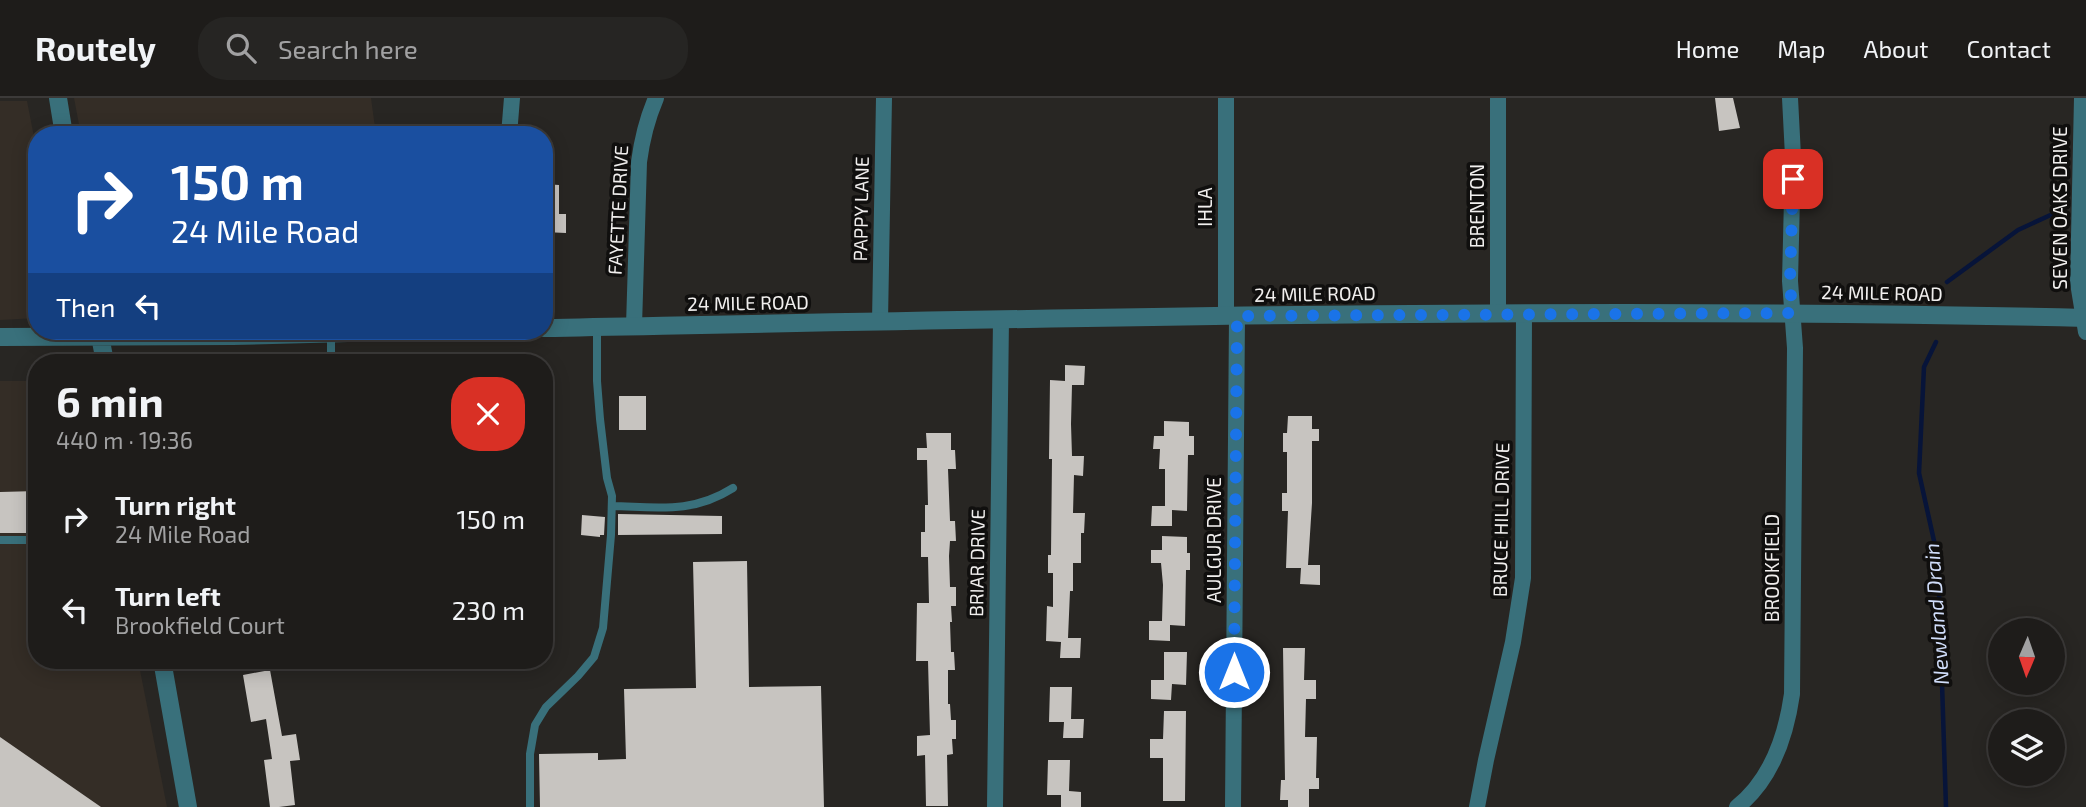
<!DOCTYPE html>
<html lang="en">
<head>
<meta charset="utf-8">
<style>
  body { margin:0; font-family:"Exo 2",sans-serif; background:#262523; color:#f1f3f6; height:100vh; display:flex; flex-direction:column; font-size:26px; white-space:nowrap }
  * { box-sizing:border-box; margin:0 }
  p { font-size:23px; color:#a1a1a2 }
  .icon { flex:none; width:38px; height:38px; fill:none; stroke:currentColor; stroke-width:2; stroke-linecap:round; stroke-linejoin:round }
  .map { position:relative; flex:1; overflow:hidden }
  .panel { position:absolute; left:28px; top:256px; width:525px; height:315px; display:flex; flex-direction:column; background:#1e1c1a; border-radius:28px; box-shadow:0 4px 18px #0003,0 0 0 2px #3c3a39 }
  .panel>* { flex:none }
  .guide { position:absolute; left:28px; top:28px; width:525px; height:214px; border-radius:28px; box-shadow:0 4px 18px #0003,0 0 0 2px #3c3a39; background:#1a4fa0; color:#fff; overflow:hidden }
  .needle { width:46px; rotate:182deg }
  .buttons { position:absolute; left:1988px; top:520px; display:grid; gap:14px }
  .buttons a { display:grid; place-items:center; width:77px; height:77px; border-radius:50%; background:#1e1c1a; box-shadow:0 4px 18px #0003,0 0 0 2px #3c3a39; font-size:35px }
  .pin { position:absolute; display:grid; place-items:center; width:60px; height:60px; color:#fff; margin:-30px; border-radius:14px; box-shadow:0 4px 10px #0006 }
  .me { position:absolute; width:77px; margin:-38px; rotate:0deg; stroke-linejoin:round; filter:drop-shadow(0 0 5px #0008) }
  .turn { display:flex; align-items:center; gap:24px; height:147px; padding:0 28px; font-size:32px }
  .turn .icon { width:91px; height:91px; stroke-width:2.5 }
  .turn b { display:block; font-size:49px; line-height:60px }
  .then { display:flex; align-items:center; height:66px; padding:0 28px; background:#0003; gap:14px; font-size:26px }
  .round { display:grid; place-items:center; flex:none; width:74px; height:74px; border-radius:28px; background:#262523 }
  .overview { display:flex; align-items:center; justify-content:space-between; height:119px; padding:0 28px }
  h1 { font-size:42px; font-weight:700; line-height:52px }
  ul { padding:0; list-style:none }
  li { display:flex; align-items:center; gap:21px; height:91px; padding:0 28px }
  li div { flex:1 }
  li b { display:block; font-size:26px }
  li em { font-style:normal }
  header { display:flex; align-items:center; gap:42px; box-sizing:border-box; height:98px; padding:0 35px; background:#1e1c1a; border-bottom:2px solid #3c3a39 }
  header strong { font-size:33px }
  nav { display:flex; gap:38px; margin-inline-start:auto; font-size:24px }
  .search { width:490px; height:63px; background:#262523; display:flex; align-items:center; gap:18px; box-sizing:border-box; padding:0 24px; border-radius:28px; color:#a1a1a2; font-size:26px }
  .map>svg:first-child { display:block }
  .built { fill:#342d26 }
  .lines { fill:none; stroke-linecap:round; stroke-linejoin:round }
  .stream { stroke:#071439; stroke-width:4.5 }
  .building { fill:#c7c4c0 }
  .service { stroke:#39707b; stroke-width:8 }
  .minor { stroke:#39707b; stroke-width:16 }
  .tertiary { stroke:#39707b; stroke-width:18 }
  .route { stroke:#1a73e8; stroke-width:12; stroke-dasharray:0 21.6 }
  .labels { text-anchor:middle; stroke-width:7; stroke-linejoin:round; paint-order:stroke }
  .street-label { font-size:19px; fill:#f1efee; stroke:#100f0e }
  .water-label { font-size:21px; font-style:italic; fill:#d0ddfa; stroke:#100f0e }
</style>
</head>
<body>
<header>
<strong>Routely</strong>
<div class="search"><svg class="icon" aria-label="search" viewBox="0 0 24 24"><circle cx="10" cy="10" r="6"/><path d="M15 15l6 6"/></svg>Search here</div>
<nav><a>Home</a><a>Map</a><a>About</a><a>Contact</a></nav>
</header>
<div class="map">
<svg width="2086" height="709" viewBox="0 0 2086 709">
  <rect width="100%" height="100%" fill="#282623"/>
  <path class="built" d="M74 0H371L376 37H81Z
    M0 3H27L37 54V220L0 222Z
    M0 283H37V562H138L167 709H0Z"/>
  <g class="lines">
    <path class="stream" d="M1947 184 2018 132 2055 115
      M1936 244 1924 269 1919 375 1938 461 1946 709"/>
  </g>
  <path class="building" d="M1715 0H1733L1740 30 1719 33Z
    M544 86 559 87V116H566V135L544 134Z
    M1065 267 1085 268 1084 287H1072L1071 326 1072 358H1084L1083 378 1074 377 1073 415H1085L1084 435H1081V465H1073V493H1070L1068 540H1081L1080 560H1060L1061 544 1046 543 1047 508 1053 509V475H1048V457H1051L1052 361H1049L1050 282 1065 283Z
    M619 298H646V332H619Z
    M1288 318H1312V331H1319V343H1312V405L1308 467H1320V487L1300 486 1301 470H1286L1288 413H1282V395H1287V354H1283V335H1287Z
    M1164 323 1189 324V338H1194V357H1188L1187 413 1172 412V428H1151L1152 408H1165V371H1159L1160 351H1153L1154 338H1164Z
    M926 335H951V352H955L956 371H948L950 423H955L956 443H950L949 458 950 489H956V508H951L952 524H950L951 554H954L955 572H948V606H950L951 622H956V641H952L953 656 947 657 948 708H926L925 657 917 658V638L930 637 928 563H916L917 505H929L928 459H921V434H925V407H928L927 362H917V350H927Z
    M37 393V435H0V394Z
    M618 416 722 418V436L618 437Z
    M582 417 605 419 604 437H600V439L581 437Z
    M1162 438 1187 439V455H1190V472H1186L1185 528 1170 527V543L1149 542V523H1162L1163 487 1161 465H1151V452H1162Z
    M747 463 749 589 821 588 824 709H540L539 656 598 655V662L626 661 624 591 696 590 693 464Z
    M1283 550H1305L1304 582H1316V601H1306L1305 639H1317L1316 680H1319V691H1309V709H1288V702H1280L1281 682H1285Z
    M1164 554H1187L1186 587 1172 586 1171 602 1151 601V582H1164Z
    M270 572 282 638 296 636 300 662 290 663 295 707 279 709H270L264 662 272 661 266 621 251 624 243 577Z
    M1050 589H1072L1071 621H1084L1083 640H1063L1064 624H1049Z
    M1164 613H1186L1185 703H1163V660H1150V641H1163Z
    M0 639 101 709H0Z
    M1048 662H1070L1069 693 1081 694V709H1061V697H1047Z"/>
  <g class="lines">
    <path class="service" d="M331 235V264
      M612 408C657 409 692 416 733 390
      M0 442H37
      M530 709V656L535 627 546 609 578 578 594 559 603 530 611 437 612 398 607 380 600 321 597 283V229"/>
    <path class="minor" d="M2082 0 2078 185 2086 234
      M509 37 512 0
      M1498 215V0
      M1226 218V0
      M880 223 884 0
      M634 228 639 64C642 41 647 21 656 0
      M995 709 1001 221
      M1233 709 1237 218
      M1477 709 1486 662 1513 544 1523 480 1524 215
      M1737 709C1771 682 1786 638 1792 596L1795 250 1790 183 1793 58 1790 0"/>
    <path class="tertiary" d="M58 0 64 37
      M544 230C1058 220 1572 208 2086 220
      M99 233 105 264
      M0 239 233 238 423 233
      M162 562 188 709"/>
  </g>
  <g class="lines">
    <path class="route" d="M1234 574 1237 218 1792 215 1790 183 1793 81"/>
  </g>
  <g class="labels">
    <g class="street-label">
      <text transform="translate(1477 108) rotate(-90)" y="7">BRENTON</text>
      <text transform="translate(1205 109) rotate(-90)" y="7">IHLA</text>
      <text transform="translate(2060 110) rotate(-90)" y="7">SEVEN OAKS DRIVE</text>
      <text transform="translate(861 111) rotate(-89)" y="7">PAPPY LANE</text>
      <text transform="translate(618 112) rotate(-87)" y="7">FAYETTE DRIVE</text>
      <text transform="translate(1882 195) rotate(1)" y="7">24 MILE ROAD</text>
      <text transform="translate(1315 196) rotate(-1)" y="7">24 MILE ROAD</text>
      <text transform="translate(748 205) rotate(-1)" y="7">24 MILE ROAD</text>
      <text transform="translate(1501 422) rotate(-89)" y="7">BRUCE HILL DRIVE</text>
      <text transform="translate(1214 442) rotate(-90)" y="7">AULGUR DRIVE</text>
      <text transform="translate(977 465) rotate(-89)" y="7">BRIAR DRIVE</text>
      <text transform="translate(1772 470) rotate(-90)" y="7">BROOKFIELD</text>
    </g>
    <g class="water-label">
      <text transform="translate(1937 516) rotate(-94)" y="7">Newland Drain</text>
    </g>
  </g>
</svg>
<div class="buttons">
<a><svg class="needle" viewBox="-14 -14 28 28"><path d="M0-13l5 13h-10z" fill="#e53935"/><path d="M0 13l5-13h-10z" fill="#a1a1a2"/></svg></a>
<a><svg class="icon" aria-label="layers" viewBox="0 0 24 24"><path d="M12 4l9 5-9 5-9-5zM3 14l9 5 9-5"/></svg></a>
</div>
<div class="pin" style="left:1793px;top:81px;background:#d93025"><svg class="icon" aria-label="arrive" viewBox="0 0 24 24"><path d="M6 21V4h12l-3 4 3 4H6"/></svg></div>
<svg class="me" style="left:1234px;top:574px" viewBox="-20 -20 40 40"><circle r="17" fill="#1a73e8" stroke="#fff" stroke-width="3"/><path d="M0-11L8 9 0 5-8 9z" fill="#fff"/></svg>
<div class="guide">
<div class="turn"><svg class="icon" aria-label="right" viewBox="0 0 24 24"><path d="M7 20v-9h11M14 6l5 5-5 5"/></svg><div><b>150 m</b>24 Mile Road</div></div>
<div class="then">Then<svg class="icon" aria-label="left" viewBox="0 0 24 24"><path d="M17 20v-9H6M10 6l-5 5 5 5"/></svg></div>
</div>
<section class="panel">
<div class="overview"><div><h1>6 min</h1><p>440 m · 19:36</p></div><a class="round" style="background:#d93025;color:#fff"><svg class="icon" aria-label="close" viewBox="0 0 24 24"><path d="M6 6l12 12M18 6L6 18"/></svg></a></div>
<ul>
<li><svg class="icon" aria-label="right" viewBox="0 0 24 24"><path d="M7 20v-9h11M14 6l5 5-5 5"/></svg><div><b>Turn right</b><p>24 Mile Road</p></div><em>150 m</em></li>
<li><svg class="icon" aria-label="left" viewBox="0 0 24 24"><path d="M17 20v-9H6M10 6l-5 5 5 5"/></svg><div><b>Turn left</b><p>Brookfield Court</p></div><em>230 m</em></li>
</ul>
</section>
</div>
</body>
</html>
